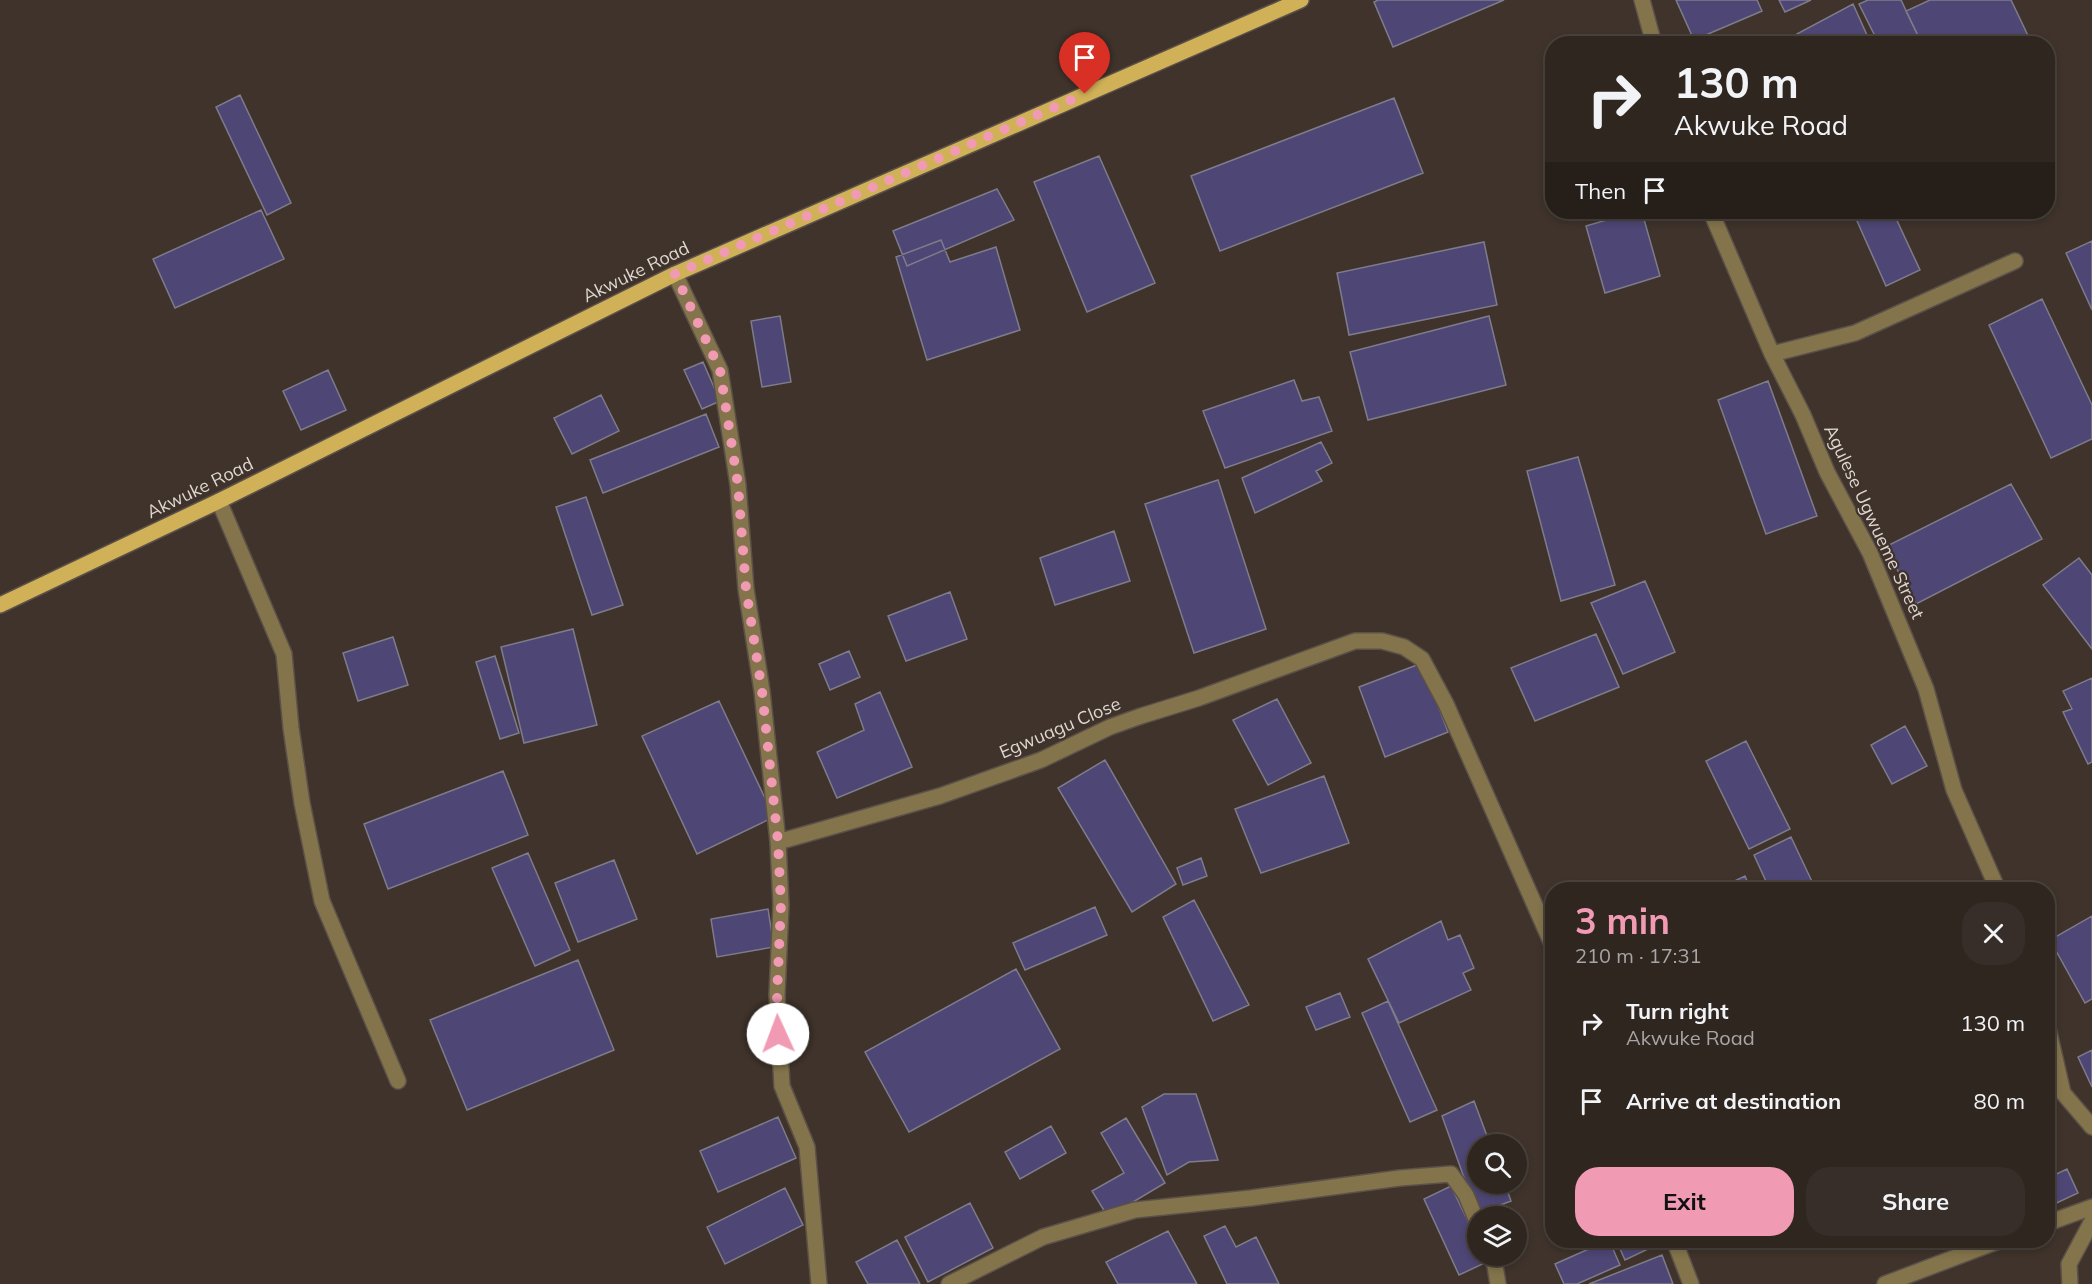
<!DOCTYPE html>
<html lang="en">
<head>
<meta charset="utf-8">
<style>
  body { margin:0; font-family:Mulish,sans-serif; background:#372e29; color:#f1f3f6; height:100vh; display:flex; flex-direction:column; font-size:22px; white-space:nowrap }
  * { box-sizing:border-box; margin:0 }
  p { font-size:20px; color:#a7a5a5 }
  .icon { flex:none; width:33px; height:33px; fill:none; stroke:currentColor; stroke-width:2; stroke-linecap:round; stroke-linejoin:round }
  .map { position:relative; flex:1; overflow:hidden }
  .panel { position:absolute; left:1545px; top:882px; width:510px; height:366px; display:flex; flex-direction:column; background:#2f2620; border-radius:24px; box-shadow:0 3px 9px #0003,0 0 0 2px #4a433e }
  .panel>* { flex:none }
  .hud { position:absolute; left:1545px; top:36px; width:510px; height:183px; border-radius:24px; box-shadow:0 3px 9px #0003,0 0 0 2px #4a433e; background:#2f2620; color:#f1f3f6; overflow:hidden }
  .buttons { position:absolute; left:1467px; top:1134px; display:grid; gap:12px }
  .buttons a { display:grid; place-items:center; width:60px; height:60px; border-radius:50%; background:#2f2620; box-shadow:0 3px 9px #0003,0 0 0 2px #4a433e; font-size:30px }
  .pin { position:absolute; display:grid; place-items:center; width:51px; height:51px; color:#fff; margin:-62px -26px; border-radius:50% 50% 50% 0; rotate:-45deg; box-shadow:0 0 6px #0007 }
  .pin .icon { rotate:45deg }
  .me { position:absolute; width:66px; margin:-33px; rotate:358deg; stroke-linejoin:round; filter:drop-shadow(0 0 4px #0008) }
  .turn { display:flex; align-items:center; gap:21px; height:126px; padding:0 30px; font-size:27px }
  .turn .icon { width:78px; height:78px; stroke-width:2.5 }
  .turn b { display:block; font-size:42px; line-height:51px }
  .then { display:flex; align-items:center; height:57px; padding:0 30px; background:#0003; gap:12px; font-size:22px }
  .round { display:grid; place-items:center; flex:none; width:63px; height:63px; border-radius:24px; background:#372e29 }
  .headline { display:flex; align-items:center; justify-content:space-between; height:102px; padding:0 30px }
  h1 { font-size:36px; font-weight:700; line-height:45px; color:#f19ab4 }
  .button { display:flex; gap:12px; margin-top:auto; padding:12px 30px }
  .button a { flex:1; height:69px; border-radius:24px; background:#f19ab4; color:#111; font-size:24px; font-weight:700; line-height:69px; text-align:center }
  .button a+a { background:#372e29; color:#f1f3f6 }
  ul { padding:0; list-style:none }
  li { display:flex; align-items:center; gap:18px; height:78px; padding:0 30px }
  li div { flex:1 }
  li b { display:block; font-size:22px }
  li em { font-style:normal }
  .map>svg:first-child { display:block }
  .building { fill:#4e4675; stroke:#7e7c8b; stroke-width:1.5 }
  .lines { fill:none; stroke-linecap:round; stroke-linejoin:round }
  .minor-casing { stroke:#5c5149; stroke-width:18 }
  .major-casing { stroke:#5c5149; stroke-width:18 }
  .minor { stroke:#83744b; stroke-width:15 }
  .major { stroke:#d0b157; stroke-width:15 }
  .route { stroke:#f19ab4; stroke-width:10; stroke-dasharray:0 18 }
  .labels { text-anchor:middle; stroke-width:4.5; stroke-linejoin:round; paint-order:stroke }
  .street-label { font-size:18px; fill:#dfd7d2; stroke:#3f332b }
</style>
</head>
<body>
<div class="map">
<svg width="2092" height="1284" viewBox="0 0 2092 1284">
  <rect width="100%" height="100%" fill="#3f332b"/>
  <path class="building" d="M1378 0H1504L1393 47 1374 2Z
    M1676 0H1757L1762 11 1694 40Z
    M1779 0H1811L1785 12Z
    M1868 0H1901L1922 44H1879L1859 4Z
    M1930 0H2011L2032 44H1922L1906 11Z
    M1853 4 1871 44H1778Z
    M240 95 291 203 267 215 216 107Z
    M1394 98 1423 173 1220 251 1191 176Z
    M1099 156 1155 283 1087 312 1034 182Z
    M997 189 1014 220 907 266 893 231Z
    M261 210 284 259 175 308 153 259Z
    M1634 212H1642L1660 276 1605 293 1586 226Z
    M1853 212H1893L1920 270 1886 286Z
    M941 240 950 262 996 247 1020 330 927 360 896 257Z
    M2092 241V310L2066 253Z
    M1484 242 1497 305 1349 335 1337 273Z
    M2042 299 2092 405V439L2051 458 1989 325Z
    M780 316 791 382 762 387 751 321Z
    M1489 316 1506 385 1368 420 1350 352Z
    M703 362 720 401 702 409 684 370Z
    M328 370 346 410 301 430 283 391Z
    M1294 380 1302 401 1319 397 1332 431 1225 468 1203 411Z
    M1768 381 1817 516 1766 534 1718 400Z
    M601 395 619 431 572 454 554 418Z
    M706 414 719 447 603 493 590 460Z
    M1321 442 1332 463 1316 471 1322 481 1255 513 1242 478Z
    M1578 457 1615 585 1561 601 1527 471Z
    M1218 480 1266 629 1194 653 1145 504Z
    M2011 484 2042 539 1916 604 1885 547Z
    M586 497 623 605 592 615 556 507Z
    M1114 531 1130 581 1055 605 1040 558Z
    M2079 558 2092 575V649L2043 585Z
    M1645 581 1675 652 1623 674 1591 603Z
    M950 592 967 639 906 661 888 616Z
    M573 629 597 725 524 743 501 647Z
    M1596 634 1619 687 1535 721 1511 668Z
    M393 637 408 685 358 701 343 653Z
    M849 651 860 677 830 690 819 664Z
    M495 656 519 733 500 739 476 662Z
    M1422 663 1448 732 1385 757 1359 687Z
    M2092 678V762L2088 764 2063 712 2072 709 2063 691Z
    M880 692 912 767 837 798 817 752 864 730 855 704Z
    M1277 699 1311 763 1268 785 1233 720Z
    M719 701 774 817 697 854 642 736Z
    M1905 726 1927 766 1892 784 1871 745Z
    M1746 741 1790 829 1749 849 1706 761Z
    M1105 760 1176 884 1132 912 1058 788Z
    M503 771 528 835 388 889 364 824Z
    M1324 776 1349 843 1261 873 1235 809Z
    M1791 837 1816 890H1770L1754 855Z
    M528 853 570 950 535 966 492 868Z
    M1201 858 1207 876 1183 885 1177 868Z
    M614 860 637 919 578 942 555 883Z
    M1745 876 1751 890H1716Z
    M1194 900 1249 1005 1213 1021 1163 917Z
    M1095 907 1107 935 1025 970 1013 943Z
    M768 909 774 947 717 957 711 919Z
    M2092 916V999L2085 1003 2050 940Z
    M1441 921 1448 940 1460 935 1474 968 1463 973 1471 990 1399 1023 1368 959Z
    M578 960 614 1050 467 1110 430 1020Z
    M1016 969 1060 1049 909 1132 865 1052Z
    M1340 993 1350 1017 1316 1030 1306 1007Z
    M1388 1001 1437 1110 1410 1122 1362 1013Z
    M2092 1050V1087L2078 1057Z
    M1164 1094H1196L1218 1160 1189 1162 1167 1175 1142 1107Z
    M1474 1101 1490 1144H1478V1184H1505L1511 1201 1477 1214 1442 1116Z
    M778 1117 796 1158 718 1192 700 1151Z
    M1126 1118 1165 1183 1108 1217 1092 1191 1124 1173 1101 1133Z
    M1051 1126 1066 1153 1020 1179 1005 1152Z
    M2067 1169 2078 1193 2048 1207V1178Z
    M1451 1186 1478 1242V1256H1484L1487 1262 1459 1275 1424 1199Z
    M785 1188 803 1225 725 1264 707 1227Z
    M970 1203 993 1248 928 1282 905 1237Z
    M1225 1226 1236 1247 1256 1237 1279 1284H1227L1204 1236Z
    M1168 1231 1197 1284H1118L1106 1262Z
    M897 1240 920 1284H868L856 1262Z
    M1609 1240 1620 1265 1577 1284H1564L1555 1264Z
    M1616 1240H1667L1625 1260Z
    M1917 1240H1935L1920 1248Z
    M1662 1255 1673 1284H1589Z"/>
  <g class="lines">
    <defs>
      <path id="minor" d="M1642 0 1654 44
        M1711 212 1772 354 1803 415 1827 472 1870 553 1926 689 1954 790 1998 890
        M675 274 720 370 738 485 746 589 762 691 778 842 781 905 777 995 782 1086 807 1147 819 1284
        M1772 354 1855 333 2015 261
        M219 501 284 654 291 728 302 803 322 901 398 1081
        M778 842 940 796 1041 760 1110 727 1141 716 1199 698 1355 641H1382L1404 647 1422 659 1446 704 1552 944
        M2048 1028 2063 1093 2092 1127
        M2048 1223 2092 1207
        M1674 1240 1691 1284
        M1491 1256 1495 1266 1498 1284
        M949 1284 1043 1237 1135 1210 1251 1198 1400 1178 1451 1174 1466 1195 1478 1224
        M1885 1284 2001 1240
        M2070 1284 2069 1264 2092 1221"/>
      <path id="major" d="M0 605 219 501 675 274 1301 0"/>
    </defs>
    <use href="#minor" class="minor-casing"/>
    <use href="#major" class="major-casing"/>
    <use href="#minor" class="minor"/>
    <use href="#major" class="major"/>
  </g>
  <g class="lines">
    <path class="route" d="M778 1034 777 995 781 905 778 842 762 691 746 589 738 485 720 370 675 274 1085 94"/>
  </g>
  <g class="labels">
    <g class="street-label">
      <text transform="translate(636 272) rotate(-26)" y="6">Akwuke Road</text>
      <text transform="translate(200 488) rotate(-26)" y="6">Akwuke Road</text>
      <text transform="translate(1874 522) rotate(65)" y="6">Agulese Ugwueme Street</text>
      <text transform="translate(1060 728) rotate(-23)" y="6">Egwuagu Close</text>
    </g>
  </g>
</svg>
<div class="buttons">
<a><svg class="icon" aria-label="search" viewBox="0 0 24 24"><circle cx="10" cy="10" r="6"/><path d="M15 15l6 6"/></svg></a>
<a><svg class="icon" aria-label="layers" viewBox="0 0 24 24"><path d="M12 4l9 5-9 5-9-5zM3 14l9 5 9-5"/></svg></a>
</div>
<div class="pin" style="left:1085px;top:94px;background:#d93025"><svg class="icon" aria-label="arrive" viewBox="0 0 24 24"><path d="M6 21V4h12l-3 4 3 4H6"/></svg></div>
<svg class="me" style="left:778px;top:1034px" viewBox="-20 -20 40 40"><circle r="19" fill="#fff"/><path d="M0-13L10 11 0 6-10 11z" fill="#f19ab4"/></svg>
<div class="hud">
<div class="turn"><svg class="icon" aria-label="right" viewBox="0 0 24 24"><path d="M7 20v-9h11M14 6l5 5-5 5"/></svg><div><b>130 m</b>Akwuke Road</div></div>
<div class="then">Then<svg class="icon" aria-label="arrive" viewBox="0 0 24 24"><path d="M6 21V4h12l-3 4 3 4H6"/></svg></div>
</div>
<section class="panel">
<div class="headline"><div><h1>3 min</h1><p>210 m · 17:31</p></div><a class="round"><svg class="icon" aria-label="close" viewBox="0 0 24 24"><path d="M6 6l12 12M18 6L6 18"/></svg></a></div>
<ul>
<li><svg class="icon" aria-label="right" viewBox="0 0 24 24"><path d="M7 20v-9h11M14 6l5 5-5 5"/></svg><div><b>Turn right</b><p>Akwuke Road</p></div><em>130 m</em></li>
<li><svg class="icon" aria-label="arrive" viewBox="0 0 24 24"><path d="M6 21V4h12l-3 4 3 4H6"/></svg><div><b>Arrive at destination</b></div><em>80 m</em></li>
</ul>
<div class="button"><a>Exit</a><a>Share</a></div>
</section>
</div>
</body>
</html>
